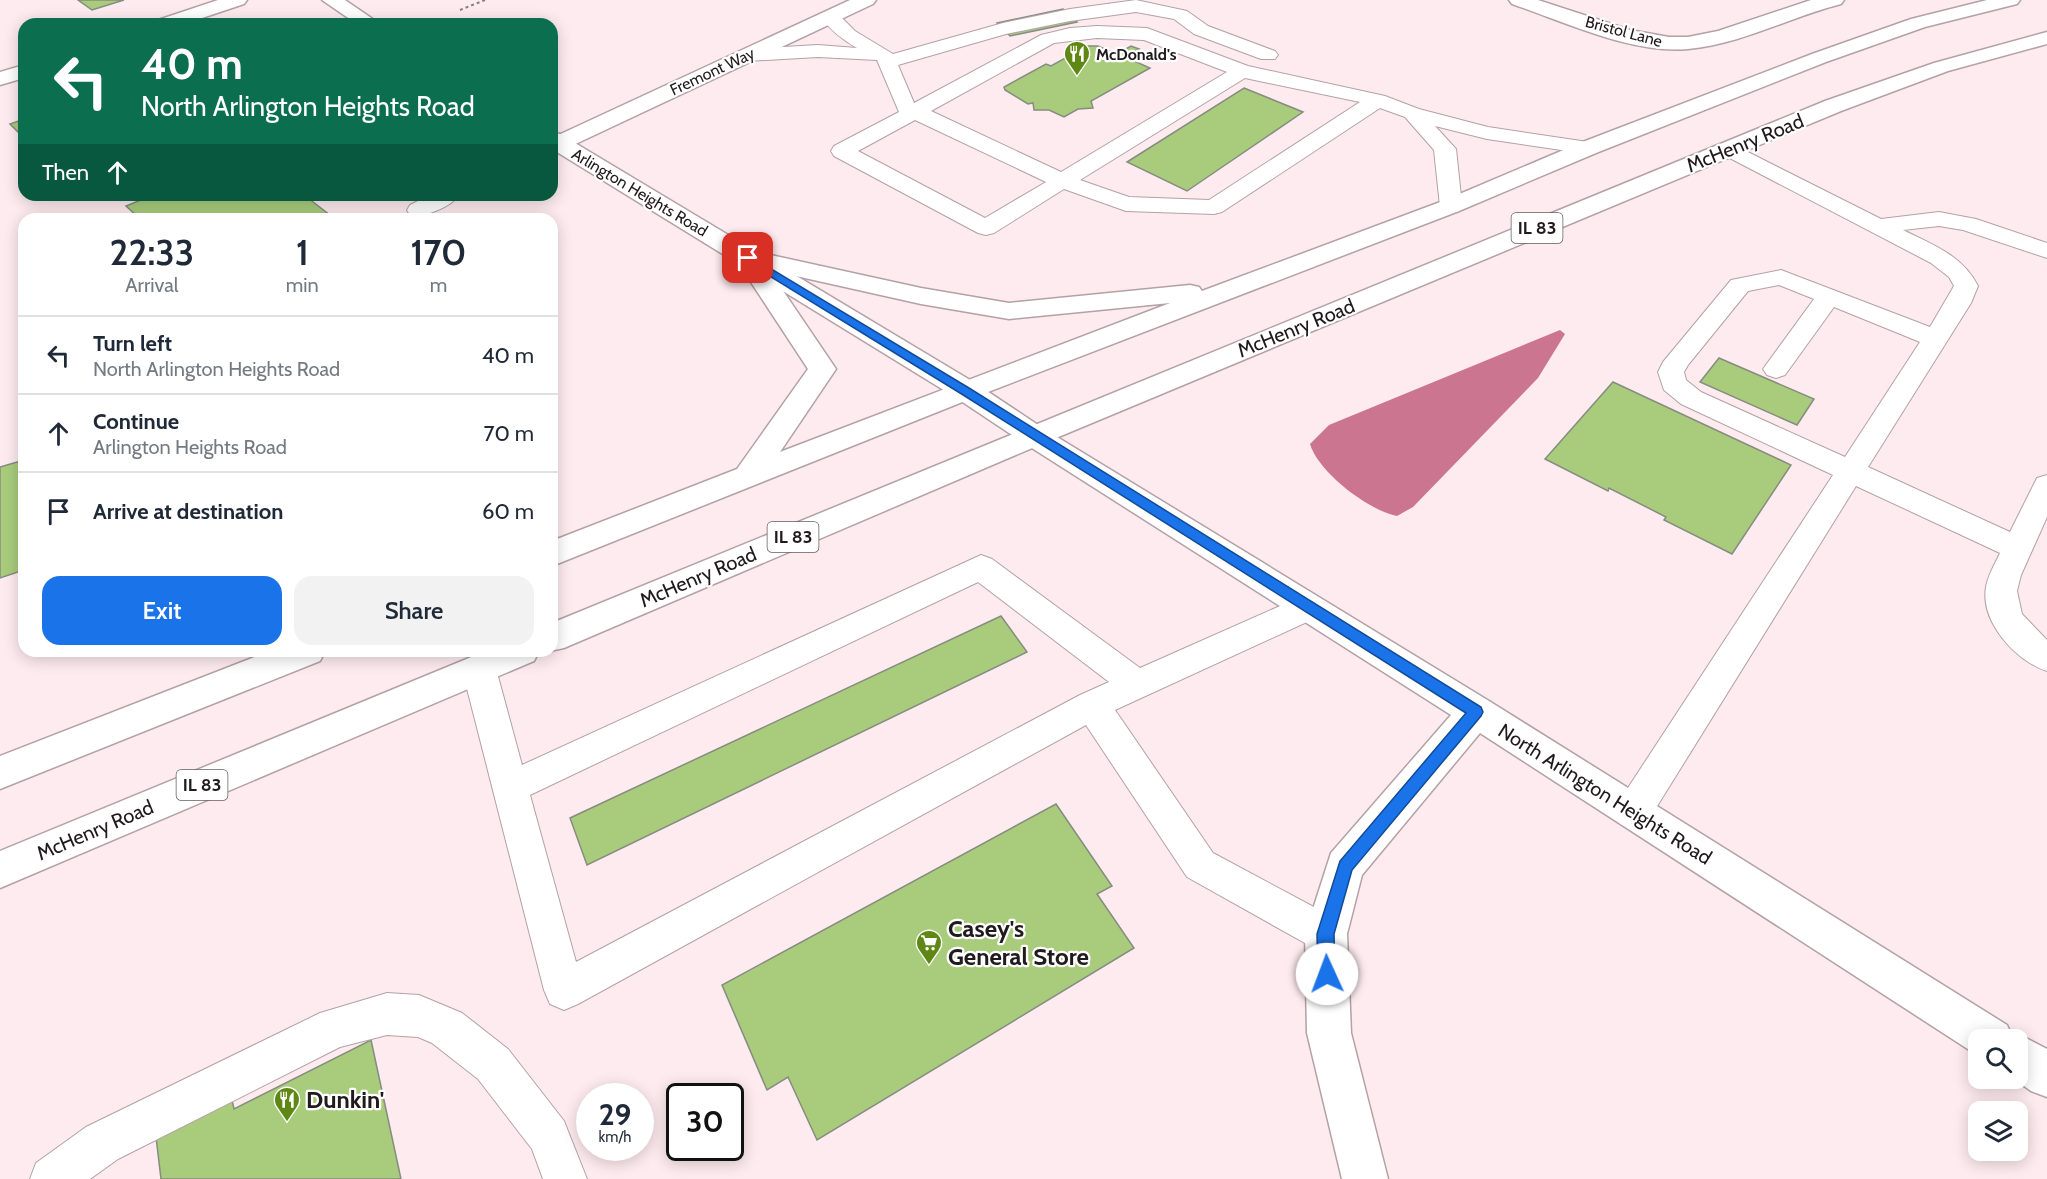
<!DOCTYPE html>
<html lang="en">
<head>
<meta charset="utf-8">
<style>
  body { margin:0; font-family:Cabin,sans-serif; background:#f2f2f3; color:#1f2937; height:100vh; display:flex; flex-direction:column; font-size:22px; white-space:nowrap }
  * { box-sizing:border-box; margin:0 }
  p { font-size:20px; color:#747a83 }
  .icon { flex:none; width:33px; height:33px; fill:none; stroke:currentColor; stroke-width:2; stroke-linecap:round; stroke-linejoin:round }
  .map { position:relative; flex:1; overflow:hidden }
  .sheet { position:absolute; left:18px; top:213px; width:540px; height:444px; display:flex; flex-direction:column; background:#fff; border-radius:18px; box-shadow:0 3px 15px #0003 }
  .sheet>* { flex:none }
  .banner { position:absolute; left:18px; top:18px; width:540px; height:183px; border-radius:18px; box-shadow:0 3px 15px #0003; background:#0b6e4f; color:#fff; overflow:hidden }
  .tools { position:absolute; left:1968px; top:1029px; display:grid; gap:12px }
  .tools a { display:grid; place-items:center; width:60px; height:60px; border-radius:12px; background:#fff; box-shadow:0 3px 15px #0003; font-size:30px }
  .speed { position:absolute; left:576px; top:1083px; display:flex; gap:12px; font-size:30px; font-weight:700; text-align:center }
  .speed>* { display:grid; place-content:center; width:78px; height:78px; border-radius:50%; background:#fff; box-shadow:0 3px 15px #0003; line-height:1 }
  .speed small { font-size:15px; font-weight:400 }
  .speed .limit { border:3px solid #111; border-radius:9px; background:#fff; color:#111 }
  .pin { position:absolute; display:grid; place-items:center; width:51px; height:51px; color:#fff; margin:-26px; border-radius:12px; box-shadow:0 3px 9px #0006 }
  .me { position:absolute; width:66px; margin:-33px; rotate:358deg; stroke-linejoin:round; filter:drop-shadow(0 0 4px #0008) }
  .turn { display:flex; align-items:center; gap:21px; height:126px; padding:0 24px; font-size:27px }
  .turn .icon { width:78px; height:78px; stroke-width:2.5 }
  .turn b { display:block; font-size:42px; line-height:51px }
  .then { display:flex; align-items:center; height:57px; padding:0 24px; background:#0003; gap:12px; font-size:22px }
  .eta { display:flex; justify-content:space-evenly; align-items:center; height:102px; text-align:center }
  .eta b { font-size:36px; font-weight:600; line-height:42px }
  .primary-button { display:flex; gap:12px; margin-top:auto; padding:12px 24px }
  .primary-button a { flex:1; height:69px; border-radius:18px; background:#1a73e8; color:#fff; font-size:24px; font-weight:600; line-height:69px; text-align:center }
  .primary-button a+a { background:#f2f2f3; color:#1f2937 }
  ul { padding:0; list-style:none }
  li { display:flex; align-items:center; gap:18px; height:78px; padding:0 24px; border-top:2px solid #e0e1e3 }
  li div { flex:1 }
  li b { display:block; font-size:22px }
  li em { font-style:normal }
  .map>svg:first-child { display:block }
  .water { fill:#cb7590 }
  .building { fill:#a8cc7c; stroke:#868c7f; stroke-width:1.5 }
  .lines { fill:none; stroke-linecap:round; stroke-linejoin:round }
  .lane-casing { stroke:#b3a1a6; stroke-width:2 }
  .street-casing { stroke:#b3a1a6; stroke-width:3 }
  .secondary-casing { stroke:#b3a1a6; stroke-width:3 }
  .primary-casing { stroke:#b3a1a6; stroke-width:3 }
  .path { stroke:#8a7d80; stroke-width:2; stroke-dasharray:3 3; stroke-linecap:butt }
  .lane { fill:#fff; fill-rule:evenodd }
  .street { fill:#fff; fill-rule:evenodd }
  .secondary { fill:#fff; fill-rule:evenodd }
  .primary { fill:#fff; fill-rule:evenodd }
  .route { fill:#1a73e8; stroke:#114b97; stroke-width:1.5 }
  .labels { text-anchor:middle; stroke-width:4.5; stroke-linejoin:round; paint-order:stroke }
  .far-street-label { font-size:16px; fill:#211a1c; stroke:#fff }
  .far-poi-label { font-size:16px; font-weight:bold; fill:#211a1c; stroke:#fff; text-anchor:start }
  .shield { fill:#fff; stroke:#645f60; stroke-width:1.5 }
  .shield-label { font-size:18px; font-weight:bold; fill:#211a1c }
  .street-label { font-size:20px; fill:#211a1c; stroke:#fff }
  .near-poi-label { font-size:24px; font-weight:bold; fill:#211a1c; stroke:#fff; text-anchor:start }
</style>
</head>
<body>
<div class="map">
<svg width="2047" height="1179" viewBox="0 0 2047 1179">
  <rect width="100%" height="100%" fill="#feebf0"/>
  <path class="water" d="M1560 330 1565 334 1538 378 1413 507 1397 516C1369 511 1318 472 1310 444L1329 425Z"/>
  <path class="building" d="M78 0H124L92 10Z
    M1063 9 1077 22 1010 36 997 23Z
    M1087 46H1098L1117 54 1131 46 1139 49 1125 57 1150 68 1091 101 1093 108 1078 109 1064 117 1049 110H1034L1033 103 1028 104 1005 90 1004 87 1046 64 1051 66Z
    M1244 88 1303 112 1187 191 1127 162Z
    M24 119V138L10 124Z
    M153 195H314L308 198 335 219H140L126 206Z
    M1719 358 1814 399 1797 425 1700 382Z
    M1613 382 1791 465 1732 554 1664 520 1666 517 1609 488 1608 491 1545 459Z
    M24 460V570L0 578V467Z
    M1001 616 1027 652 587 865 570 818Z
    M1056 804 1112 886 1097 894 1134 948 817 1140 788 1077 767 1090 722 985Z
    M371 1040 401 1179H161L156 1137 232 1100 234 1109Z"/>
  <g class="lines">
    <defs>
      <path id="lane" d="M1136 0 1187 11 1208 26 1275 51 1278 55 1275 59H1261L1194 34 1174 19 1136 12 1070 21 1006 34 898 65 914 103 1041 35 1070 28 1097 26 1147 28 1248 66 1385 96 1419 109 1488 127 1588 142 1596 143 1599 148 1596 153 1588 154 1487 139 1435 126 1456 149 1462 206 1459 211 1451 213 1443 211 1440 206 1434 150 1405 117 1380 108 1222 212 1214 214 1126 211 1064 189 994 233 986 235 978 233 834 156 831 151 834 146 899 112 877 60 818 57 747 61 740 59 737 55 740 51 747 49 818 45 857 48C843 40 830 30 821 17L823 13H837L855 31 893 54 1003 23 1070 9ZM1097 38 1144 40 1227 72 1061 172 931 111 1054 43ZM1245 78 1360 102 1209 200 1129 197 1080 180ZM915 120 1046 182 985 218 858 151Z
        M1730 143 1881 219 1939 212 1976 219 2047 243V258L1963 230 1939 226 1903 230C1933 245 1962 255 1978 286L1971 303 1868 467 2010 532 2037 478 2047 475V517L2021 575 2017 591 2022 614 2047 640V671C2016 661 1980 622 1986 587 1988 575 1995 564 2000 553L1856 486 1646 824 1633 828 1620 824 1615 812 1620 800 1833 475 1681 404 1664 390 1658 372 1663 362 1731 280 1781 270 1930 327 1954 286 1949 277 1931 263 1722 154 1719 149 1722 144ZM1779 285 1814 299 1763 369 1767 375 1776 378 1785 375 1834 307 1920 342 1845 457 1701 392 1686 380 1684 372 1688 365 1748 291Z
        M430 195H459C451 207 424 218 410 215L407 210 410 205Z
        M981 555 992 559 1140 668 1298 598 1309 594 1320 598 1325 607 1320 616 1115 710 1213 853 1340 921 1346 934 1340 947 1326 953 1312 947 1187 877 1086 725 578 1004 564 1010 550 1004 544 990 462 669 467 659 479 655 491 659 496 669 522 765ZM978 582 1109 682 1080 695 576 962 530 795Z
        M387 993 419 995 462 1013 508 1049 564 1121 587 1179H543L532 1149 478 1079 432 1043 418 1037 387 1035 340 1047 118 1159 90 1179H30L36 1163 86 1127 320 1013Z"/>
      <path id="street" d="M218 0H247L244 4 184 24H155L158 20Z
        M850 0H876L873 4 567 148 559 150 552 148V138Z
        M1509 0H1538L1630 30 1669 37H1688L1718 31 1811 0H1844L1841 4C1790 17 1741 44 1688 49 1632 54 1565 22 1512 4Z
        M24 65V78L0 85V72Z
        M1034 426 1044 429 1489 701 2007 1025 2012 1036 2018 1034 2047 1049V1097L2031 1091 2013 1078H2018V1040H1978V1056L1977 1055 1480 733 1362 875 1347 934 1351 1033 1388 1179H1342L1307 1033 1305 934 1331 853 1451 715 1024 443 1019 436 1024 429Z"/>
      <path id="secondary" d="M322 0H345L380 24H357Z
        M552 132 560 134 975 383 1044 429 1049 436 1044 443 1034 446 1024 443 955 397 552 149Z"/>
      <path id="primary" d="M1987 0H2020L2017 4 1925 27 1826 62 1596 153 1459 211 975 397 552 566V541L737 469 808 369 735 258 739 253 748 250 921 288 1009 303 1190 285 1199 287 1202 291 1443 201 1580 143 1812 54 1911 19ZM769 270 921 304 1009 319 1170 303 780 452 836 369Z
        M2047 32V44L1948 71 1841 111 1044 443 564 648 550 651H552V623L1825 101 1934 63Z
        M270 651H325L320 661 0 789V756Z
        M486 651H539L534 661 0 888V851Z"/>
    </defs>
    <use href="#lane" class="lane-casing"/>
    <use href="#street" class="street-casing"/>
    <use href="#secondary" class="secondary-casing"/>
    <use href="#primary" class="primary-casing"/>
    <path class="path" d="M460 10 485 0"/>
    <use href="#lane" class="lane"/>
    <use href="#street" class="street"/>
    <use href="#secondary" class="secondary"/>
    <use href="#primary" class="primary"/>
  </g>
  <path class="route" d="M748 255 969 388 1481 707 1483 712 1481 716 1352 870 1334 934 1335 974 1333 980 1327 982 1321 980 1318 974 1317 934 1340 861 1466 713 960 393 745 261V256Z"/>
  <defs>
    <symbol id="restaurant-pin" viewBox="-11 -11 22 30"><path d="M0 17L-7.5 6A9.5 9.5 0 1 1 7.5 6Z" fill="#5e8713" stroke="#fff"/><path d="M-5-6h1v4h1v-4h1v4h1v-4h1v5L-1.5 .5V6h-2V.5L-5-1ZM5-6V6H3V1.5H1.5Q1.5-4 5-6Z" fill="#fff"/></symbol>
    <symbol id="supermarket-pin" viewBox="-11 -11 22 30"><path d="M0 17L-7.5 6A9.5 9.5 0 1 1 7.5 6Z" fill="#5e8713" stroke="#fff"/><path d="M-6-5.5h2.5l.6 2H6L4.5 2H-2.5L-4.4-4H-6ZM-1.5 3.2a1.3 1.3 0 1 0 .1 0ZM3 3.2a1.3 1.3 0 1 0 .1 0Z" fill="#fff"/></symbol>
  </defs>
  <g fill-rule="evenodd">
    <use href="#restaurant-pin" x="1062" y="39" width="30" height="40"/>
    <use href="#supermarket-pin" x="914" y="928" width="30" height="40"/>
    <use href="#restaurant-pin" x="272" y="1085" width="30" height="40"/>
  </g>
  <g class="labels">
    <g class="far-street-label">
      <text transform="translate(1624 31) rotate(15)" y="6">Bristol Lane</text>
      <text transform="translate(712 71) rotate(-25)" y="6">Fremont Way</text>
      <text transform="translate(640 192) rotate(31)" y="6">Arlington Heights Road</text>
    </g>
    <g class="far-poi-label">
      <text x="1096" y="60">McDonald's</text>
    </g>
    <g class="shield">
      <rect x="1511.5" y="213" width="51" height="30" rx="4.5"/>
      <rect x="767.5" y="522" width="51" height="30" rx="4.5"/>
      <rect x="176.5" y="770" width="51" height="30" rx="4.5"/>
    </g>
    <g class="shield-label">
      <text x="1537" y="234">IL 83</text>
      <text x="793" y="543">IL 83</text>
      <text x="202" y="791">IL 83</text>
    </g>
    <g class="street-label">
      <text transform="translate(1745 143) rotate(-22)" y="7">McHenry Road</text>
      <text transform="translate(1296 328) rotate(-22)" y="7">McHenry Road</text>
      <text transform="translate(698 577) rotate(-23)" y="7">McHenry Road</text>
      <text transform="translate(1605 794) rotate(32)" y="7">North Arlington Heights Road</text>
      <text transform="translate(95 830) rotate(-23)" y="7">McHenry Road</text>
    </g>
    <g class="near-poi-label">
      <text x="948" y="937">Casey's<tspan x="948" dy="28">General Store</tspan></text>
      <text x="306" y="1108">Dunkin'</text>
    </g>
  </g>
</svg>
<div class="tools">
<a><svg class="icon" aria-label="search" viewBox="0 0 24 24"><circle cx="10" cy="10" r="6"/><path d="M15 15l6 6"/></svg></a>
<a><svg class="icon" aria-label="layers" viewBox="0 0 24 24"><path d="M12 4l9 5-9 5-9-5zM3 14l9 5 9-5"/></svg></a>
</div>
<div class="speed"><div>29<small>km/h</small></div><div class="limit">30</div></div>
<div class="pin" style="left:748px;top:258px;background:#d93025"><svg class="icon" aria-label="arrive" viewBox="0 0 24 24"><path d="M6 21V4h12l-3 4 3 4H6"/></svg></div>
<svg class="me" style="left:1327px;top:974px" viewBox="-20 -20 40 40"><circle r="19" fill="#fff"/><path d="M0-13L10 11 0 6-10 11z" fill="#1a73e8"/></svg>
<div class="banner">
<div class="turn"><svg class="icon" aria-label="left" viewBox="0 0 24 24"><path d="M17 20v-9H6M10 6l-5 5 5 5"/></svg><div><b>40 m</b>North Arlington Heights Road</div></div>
<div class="then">Then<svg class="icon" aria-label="ahead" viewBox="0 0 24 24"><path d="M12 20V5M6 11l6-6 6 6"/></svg></div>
</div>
<section class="sheet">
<div class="eta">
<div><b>22:33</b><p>Arrival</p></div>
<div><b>1</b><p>min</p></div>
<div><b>170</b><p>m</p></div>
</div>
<ul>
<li><svg class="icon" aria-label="left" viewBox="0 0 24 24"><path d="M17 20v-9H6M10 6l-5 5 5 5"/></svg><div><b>Turn left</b><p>North Arlington Heights Road</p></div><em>40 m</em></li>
<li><svg class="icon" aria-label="ahead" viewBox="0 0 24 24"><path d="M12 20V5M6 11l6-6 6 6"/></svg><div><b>Continue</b><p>Arlington Heights Road</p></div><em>70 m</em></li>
<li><svg class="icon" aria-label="arrive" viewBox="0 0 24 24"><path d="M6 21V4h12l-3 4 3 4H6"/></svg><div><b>Arrive at destination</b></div><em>60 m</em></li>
</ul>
<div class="primary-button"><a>Exit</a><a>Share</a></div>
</section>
</div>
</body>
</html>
